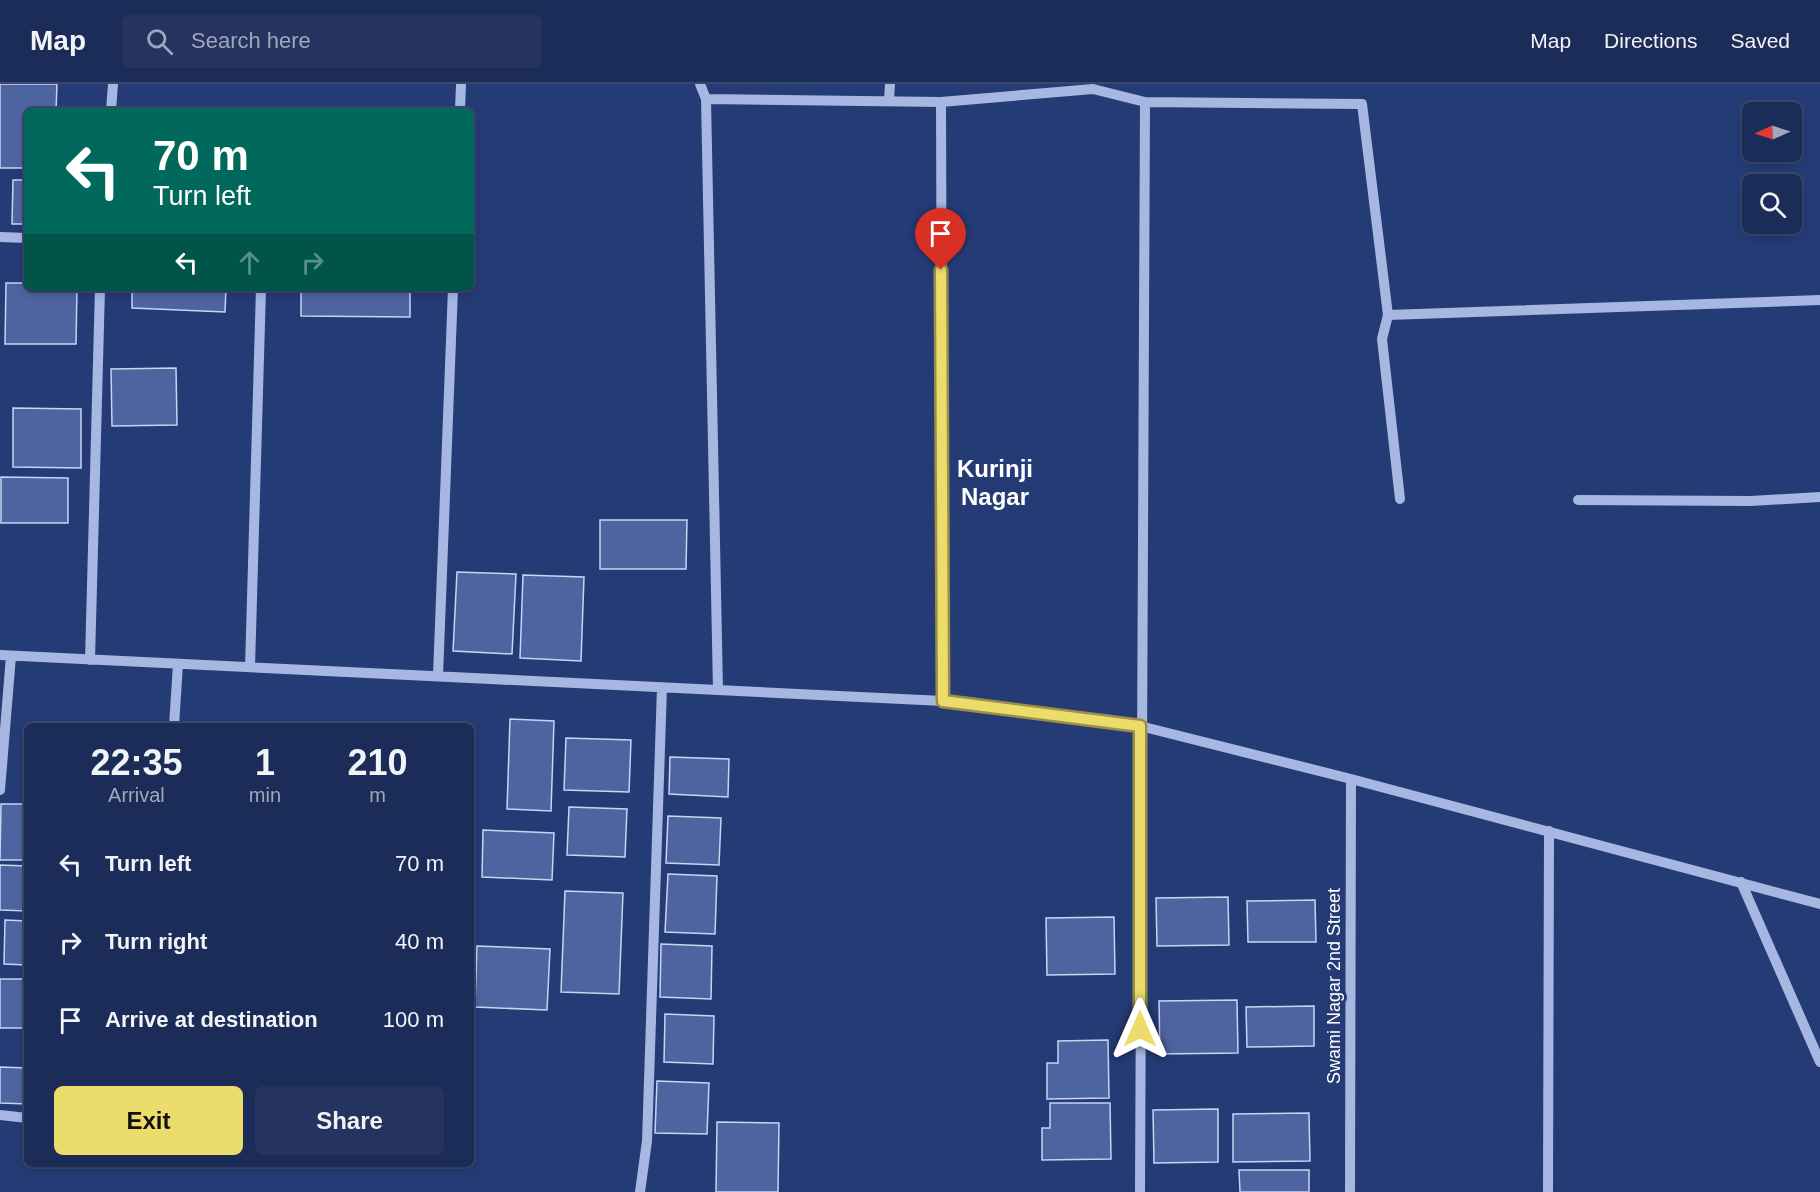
<!DOCTYPE html>
<html lang="en">
<head>
<meta charset="utf-8">
<style>
  body { margin:0; font-family:Arial,sans-serif; background:#25345e; color:#f1f3f6; height:100vh; display:flex; flex-direction:column; font-size:22px; white-space:nowrap }
  * { box-sizing:border-box; margin:0 }
  p { font-size:20px; color:#a0a7ba }
  .icon { flex:none; width:33px; height:33px; fill:none; stroke:currentColor; stroke-width:2; stroke-linecap:round; stroke-linejoin:round }
  .map { position:relative; flex:1; overflow:hidden }
  .panel { position:absolute; left:24px; top:639px; width:450px; height:444px; display:flex; flex-direction:column; background:#1c2c58; border-radius:9px; box-shadow:0 3px 9px #0003,0 0 0 2px #3a486e }
  .panel>* { flex:none }
  .banner { position:absolute; left:24px; top:24px; width:450px; height:183px; border-radius:9px; box-shadow:0 3px 9px #0003,0 0 0 2px #3a486e; background:#00695c; color:#fff; overflow:hidden }
  .needle { width:39px; rotate:267deg }
  .tools { position:absolute; left:1742px; top:18px; display:grid; gap:12px }
  .tools a { display:grid; place-items:center; width:60px; height:60px; border-radius:9px; background:#1c2c58; box-shadow:0 3px 9px #0003,0 0 0 2px #3a486e; font-size:30px }
  .pin { position:absolute; display:grid; place-items:center; width:51px; height:51px; color:#fff; margin:-62px -26px; border-radius:50% 50% 50% 0; rotate:-45deg; box-shadow:0 0 6px #0007 }
  .pin .icon { rotate:45deg }
  .me { position:absolute; width:66px; margin:-33px; rotate:0deg; stroke-linejoin:round; filter:drop-shadow(0 0 4px #0008) }
  .turn { display:flex; align-items:center; gap:21px; height:126px; padding:0 30px; font-size:27px }
  .turn .icon { width:78px; height:78px; stroke-width:2.5 }
  .turn b { display:block; font-size:42px; line-height:51px }
  .lanes { display:flex; align-items:center; height:57px; padding:0 30px; background:#0003; justify-content:center; gap:30px; direction:ltr }
  .lanes .off { opacity:.35 }
  .eta { display:flex; justify-content:space-evenly; align-items:center; height:102px; text-align:center }
  .eta b { font-size:36px; font-weight:600; line-height:42px }
  .button { display:flex; gap:12px; margin-top:auto; padding:12px 30px }
  .button a { flex:1; height:69px; border-radius:9px; background:#ebdc6b; color:#111; font-size:24px; font-weight:600; line-height:69px; text-align:center }
  .button a+a { background:#25345e; color:#f1f3f6 }
  ul { padding:0; list-style:none }
  li { display:flex; align-items:center; gap:18px; height:78px; padding:0 30px }
  li div { flex:1 }
  li b { display:block; font-size:22px }
  li em { font-style:normal }
  header { display:flex; align-items:center; gap:36px; box-sizing:border-box; height:84px; padding:0 30px; background:#1c2c58; border-bottom:2px solid #3a486e }
  header strong { font-size:28px }
  nav { display:flex; gap:33px; margin-inline-start:auto; font-size:21px }
  .search { width:420px; height:54px; background:#25345e; display:flex; align-items:center; gap:15px; box-sizing:border-box; padding:0 21px; border-radius:9px; color:#a0a7ba; font-size:22px }
  .map>svg:first-child { display:block }
  .building { fill:#4e64a0; stroke:#c8d4f2; stroke-width:1.5 }
  .lines { fill:none; stroke-linecap:round; stroke-linejoin:round }
  .minor { stroke:#a6b7e2; stroke-width:10 }
  .route-casing { stroke:#998f46; stroke-width:15 }
  .route { stroke:#ebdc6b; stroke-width:10 }
  .labels { text-anchor:middle; stroke-width:6; stroke-linejoin:round; paint-order:stroke }
  .street-label { font-size:18px; fill:#fff; stroke:#253b76 }
  .district-label { font-size:24px; font-weight:bold; fill:#fff; stroke:#253b76 }
</style>
</head>
<body>
<header>
<strong>Map</strong>
<div class="search"><svg class="icon" aria-label="search" viewBox="0 0 24 24"><circle cx="10" cy="10" r="6"/><path d="M15 15l6 6"/></svg>Search here</div>
<nav><a>Map</a><a>Directions</a><a>Saved</a></nav>
</header>
<div class="map">
<svg width="1820" height="1108" viewBox="0 0 1820 1108">
  <rect width="100%" height="100%" fill="#253b76"/>
  <path class="building" d="M0 0H57L56 27H27V84H0Z
    M13 96H27V140H12Z
    M6 199H27V204H77L76 260H5Z
    M132 204H226L225 228 132 224Z
    M301 204H410V233L301 232Z
    M176 284 177 341 112 342 111 285Z
    M13 324 81 325V384L13 383Z
    M1 393 68 394V439H1Z
    M600 436H687L686 485H600Z
    M457 488 516 490 512 570 453 567Z
    M523 491 584 493 581 577 520 574Z
    M510 635 554 637 551 727 507 725Z
    M566 654 631 656 629 708 564 706Z
    M670 673 729 675 728 713 669 710Z
    M1 720H27V776H0Z
    M569 723 627 725 625 773 567 771Z
    M668 732 721 734 719 781 666 779Z
    M483 746 554 749 552 796 482 793Z
    M0 781 27 782V827L0 826Z
    M668 790 717 792 715 850 665 848Z
    M565 807 623 809 619 910 561 908Z
    M1228 813 1229 861 1157 862 1156 814Z
    M1315 816 1316 858H1248L1247 817Z
    M1114 833 1115 890 1047 891 1046 834Z
    M5 836 27 837V881L4 880Z
    M661 860 712 862 711 915 660 913Z
    M477 862 550 865 547 926 475 923Z
    M0 895H27V944H0Z
    M1237 916 1238 969 1160 970 1159 917Z
    M1314 922V962L1247 963 1246 923Z
    M665 930 714 932 713 980 664 978Z
    M1108 956 1109 1014 1047 1015V979H1058V957Z
    M0 983 27 984V1020L0 1019Z
    M657 997 709 999 707 1050 655 1049Z
    M1050 1019H1110L1111 1075 1042 1076V1044H1050Z
    M1218 1025V1078L1154 1079 1153 1026Z
    M1309 1029 1310 1077 1233 1078V1030Z
    M717 1038 779 1039 778 1108H716Z
    M1239 1086H1309V1108H1240Z"/>
  <g class="lines">
    <path class="minor" d="M700 0 706 15 718 606
      M706 15 941 18 1093 5 1145 18 1362 20 1388 231 1382 255 1400 415
      M889 16 890 0
      M941 18 943 617
      M111 27 113 0
      M460 27 461 0
      M0 153 27 154
      M1388 231 1820 216
      M1578 416 1751 417 1820 413
      M0 571 943 617 1140 642 1351 695 1820 820
      M90 576 100 204
      M250 583 261 204
      M438 592 453 204
      M174 642 178 580
      M0 706 11 572
      M1741 798 1820 978
      M0 1031 27 1034
      M640 1108 647 1057 662 603
      M1140 1108 1145 18
      M1350 1108 1351 695
      M1548 1108 1549 747"/>
  </g>
  <g class="lines">
    <defs>
      <path id="route" d="M941 186 943 617 1140 642V945"/>
    </defs>
    <use href="#route" class="route-casing"/>
    <use href="#route" class="route"/>
  </g>
  <g class="labels">
    <g class="street-label">
      <text transform="translate(1334 902) rotate(-90)" y="6">Swami Nagar 2nd Street</text>
    </g>
    <g class="district-label">
      <text x="995" y="393">Kurinji<tspan x="995" dy="28">Nagar</tspan></text>
    </g>
  </g>
</svg>
<div class="tools">
<a><svg class="needle" viewBox="-14 -14 28 28"><path d="M0-13l5 13h-10z" fill="#e53935"/><path d="M0 13l5-13h-10z" fill="#a0a7ba"/></svg></a>
<a><svg class="icon" aria-label="search" viewBox="0 0 24 24"><circle cx="10" cy="10" r="6"/><path d="M15 15l6 6"/></svg></a>
</div>
<div class="pin" style="left:941px;top:186px;background:#d93025"><svg class="icon" aria-label="arrive" viewBox="0 0 24 24"><path d="M6 21V4h12l-3 4 3 4H6"/></svg></div>
<svg class="me" style="left:1140px;top:945px" viewBox="-20 -20 40 40"><path d="M0-17L14 15 0 8-14 15z" fill="#ebdc6b" stroke="#fff" stroke-width="4"/></svg>
<div class="banner">
<div class="turn"><svg class="icon" aria-label="left" viewBox="0 0 24 24"><path d="M17 20v-9H6M10 6l-5 5 5 5"/></svg><div><b>70 m</b>Turn left</div></div>
<div class="lanes"><svg class="icon" aria-label="left" viewBox="0 0 24 24"><path d="M17 20v-9H6M10 6l-5 5 5 5"/></svg><svg class="icon off" aria-label="ahead" viewBox="0 0 24 24"><path d="M12 20V5M6 11l6-6 6 6"/></svg><svg class="icon off" aria-label="right" viewBox="0 0 24 24"><path d="M7 20v-9h11M14 6l5 5-5 5"/></svg></div>
</div>
<section class="panel">
<div class="eta">
<div><b>22:35</b><p>Arrival</p></div>
<div><b>1</b><p>min</p></div>
<div><b>210</b><p>m</p></div>
</div>
<ul>
<li><svg class="icon" aria-label="left" viewBox="0 0 24 24"><path d="M17 20v-9H6M10 6l-5 5 5 5"/></svg><div><b>Turn left</b></div><em>70 m</em></li>
<li><svg class="icon" aria-label="right" viewBox="0 0 24 24"><path d="M7 20v-9h11M14 6l5 5-5 5"/></svg><div><b>Turn right</b></div><em>40 m</em></li>
<li><svg class="icon" aria-label="arrive" viewBox="0 0 24 24"><path d="M6 21V4h12l-3 4 3 4H6"/></svg><div><b>Arrive at destination</b></div><em>100 m</em></li>
</ul>
<div class="button"><a>Exit</a><a>Share</a></div>
</section>
</div>
</body>
</html>
